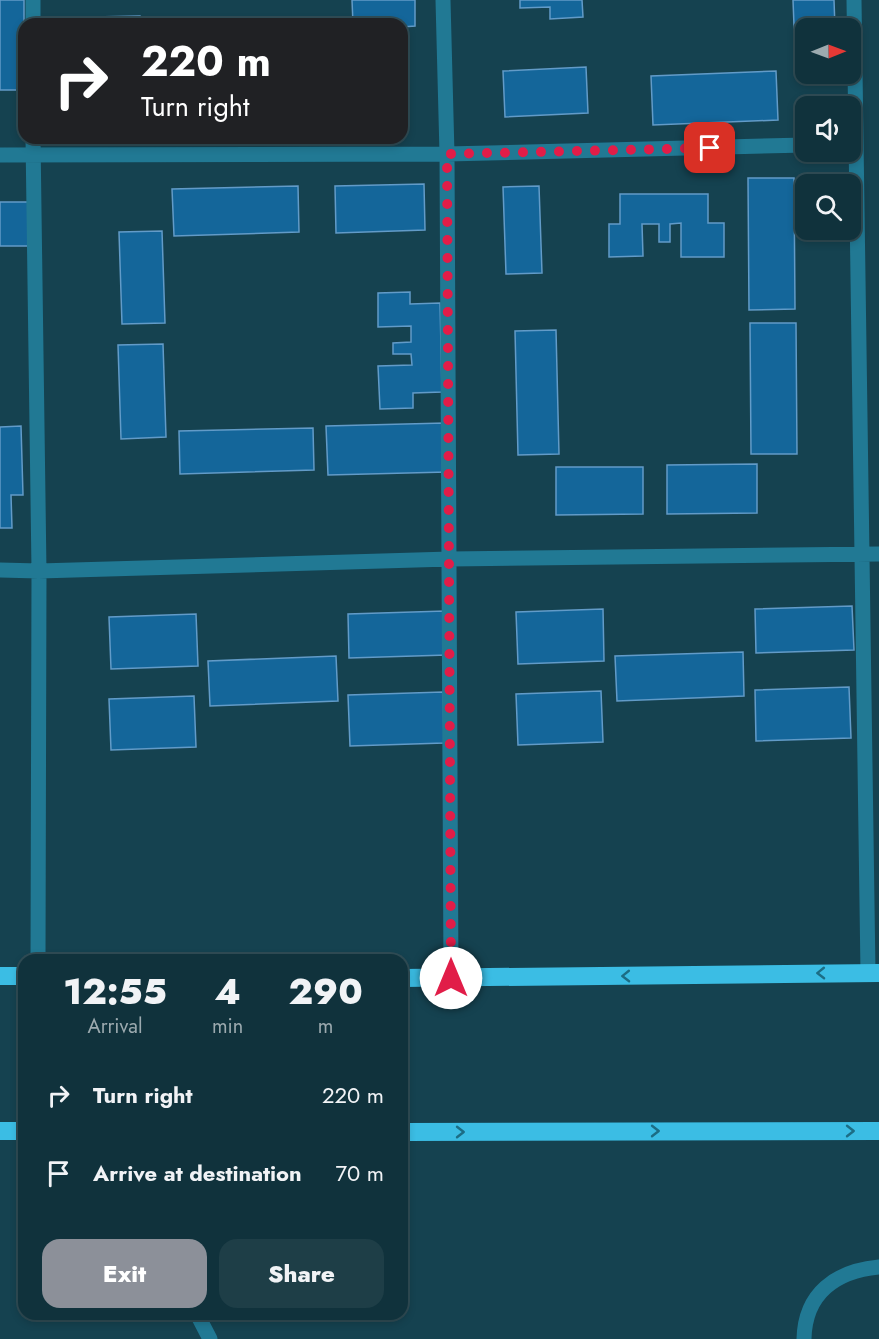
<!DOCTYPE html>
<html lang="en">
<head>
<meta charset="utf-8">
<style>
  body { margin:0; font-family:Jost,sans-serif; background:#1e3e47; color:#f1f3f6; height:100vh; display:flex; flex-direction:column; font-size:22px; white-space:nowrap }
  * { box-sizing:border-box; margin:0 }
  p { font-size:20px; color:#9caaaf }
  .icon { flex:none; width:33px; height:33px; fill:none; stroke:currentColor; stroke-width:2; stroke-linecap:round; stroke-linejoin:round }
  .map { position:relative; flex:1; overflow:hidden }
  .drawer { position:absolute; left:18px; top:954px; width:390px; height:366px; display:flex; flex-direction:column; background:#10323c; border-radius:18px; box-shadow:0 3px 9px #0003,0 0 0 2px #304d56 }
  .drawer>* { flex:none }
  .guide { position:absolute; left:18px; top:18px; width:390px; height:126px; border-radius:18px; box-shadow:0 3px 9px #0003,0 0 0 2px #304d56; background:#202124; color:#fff; overflow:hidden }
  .needle { width:39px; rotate:89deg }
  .buttons { position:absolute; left:795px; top:18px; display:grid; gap:12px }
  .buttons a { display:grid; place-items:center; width:66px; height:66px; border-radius:12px; background:#10323c; box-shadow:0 3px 9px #0003,0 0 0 2px #304d56; font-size:30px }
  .pin { position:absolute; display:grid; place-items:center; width:51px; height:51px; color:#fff; margin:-26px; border-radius:12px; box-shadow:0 3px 9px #0006 }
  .me { position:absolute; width:66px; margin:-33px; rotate:0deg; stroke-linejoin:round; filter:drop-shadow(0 0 4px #0008) }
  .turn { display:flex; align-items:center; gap:21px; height:126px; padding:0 24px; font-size:27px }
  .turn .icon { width:78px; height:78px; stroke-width:2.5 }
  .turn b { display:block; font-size:42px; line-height:51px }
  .eta { display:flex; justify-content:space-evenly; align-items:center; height:102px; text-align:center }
  .eta b { font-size:36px; font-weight:800; line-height:42px }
  .button { display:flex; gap:12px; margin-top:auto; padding:12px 24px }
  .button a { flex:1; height:69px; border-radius:18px; background:#8c9099; color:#fff; font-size:24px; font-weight:800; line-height:69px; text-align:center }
  .button a+a { background:#1e3e47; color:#f1f3f6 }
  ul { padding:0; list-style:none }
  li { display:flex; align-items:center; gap:18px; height:78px; padding:0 24px }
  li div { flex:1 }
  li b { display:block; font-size:22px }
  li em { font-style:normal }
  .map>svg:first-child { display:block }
  .building { fill:#14669a; stroke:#629bc8; stroke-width:1.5 }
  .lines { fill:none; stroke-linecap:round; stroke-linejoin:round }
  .minor { stroke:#217994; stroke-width:15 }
  .highway { stroke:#3bbde4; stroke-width:18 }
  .oneway { stroke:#1c6d85 }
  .route { stroke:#e11d48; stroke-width:10; stroke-dasharray:0 18 }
</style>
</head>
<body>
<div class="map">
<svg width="879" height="1339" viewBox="0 0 879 1339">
  <rect width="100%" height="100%" fill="#154250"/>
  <path class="building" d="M0 0H24V90H0Z
    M352 0H415V26L402 27V24H353Z
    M520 0H582L583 17 550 19V7L520 8Z
    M793 0H834L835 28H806V74L837 75 796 77Z
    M140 16 141 24H93V17Z
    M586 67 588 113 505 117 503 71Z
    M776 71 778 120 653 125 651 76Z
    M155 138H284V140L155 143Z
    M748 178H794L795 309 749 310Z
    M424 184 425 230 336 233 335 186Z
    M298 186 299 232 174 236 172 189Z
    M539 186 542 273 506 274 503 187Z
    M620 194H708V223H724V257H681V223L670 224V242H659V224H642L643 256 609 257V224H620Z
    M0 202H28V246H0Z
    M162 231 165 323 122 324 119 232Z
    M410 292V304L440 303 442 392 413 393V408L380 409 378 366 412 365 411 354H393V343L411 342V326L378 327V293Z
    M750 323H796L797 454H751Z
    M556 330 559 454 518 455 515 331Z
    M163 344 166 437 121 439 118 345Z
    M445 423 447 472 328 475 326 426Z
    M21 426 23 495H11L12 528H0V427Z
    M313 428 314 470 180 474 179 431Z
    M757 464V513L667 514V465Z
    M556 467H643V514L556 515Z
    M852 606 854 650 756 653 755 609Z
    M603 609 604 661 518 664 516 612Z
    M445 611 447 655 349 658 348 614Z
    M196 614 198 666 111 669 109 617Z
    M743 652 744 696 617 701 615 656Z
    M336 656 338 701 210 706 208 661Z
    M849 687 851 738 756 741 755 690Z
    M601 691 603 742 518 745 516 694Z
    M443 692 444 743 350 746 348 695Z
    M194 696 196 747 111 750 109 699Z"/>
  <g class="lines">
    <path class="minor" d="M33 0V24
      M443 0 447 154 451 978
      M854 0 868 973
      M33 138 39 571 38 960
      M0 155 447 154 806 145
      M0 570 39 571 450 559 879 554
      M197 1314 210 1339
      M804 1339C805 1293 836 1271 879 1267"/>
    <path class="highway" d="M0 976H24
      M402 978 879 973
      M0 1131H24
      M402 1132 879 1131"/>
  </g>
  <defs><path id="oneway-chevron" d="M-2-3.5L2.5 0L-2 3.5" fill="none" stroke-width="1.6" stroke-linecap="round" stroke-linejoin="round" transform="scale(1.5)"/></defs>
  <g class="oneway">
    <use href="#oneway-chevron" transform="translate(821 973) rotate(179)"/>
    <use href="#oneway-chevron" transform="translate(626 976) rotate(179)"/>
    <use href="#oneway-chevron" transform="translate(655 1131)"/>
    <use href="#oneway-chevron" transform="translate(850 1131)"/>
    <use href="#oneway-chevron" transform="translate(460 1132)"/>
  </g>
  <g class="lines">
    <path class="route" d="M451 978 447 154 710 148"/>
  </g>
</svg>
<div class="buttons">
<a><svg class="needle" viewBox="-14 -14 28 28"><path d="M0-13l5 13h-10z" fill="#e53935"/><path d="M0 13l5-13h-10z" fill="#9caaaf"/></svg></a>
<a><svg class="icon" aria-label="sound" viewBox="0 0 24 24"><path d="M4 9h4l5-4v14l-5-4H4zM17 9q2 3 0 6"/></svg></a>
<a><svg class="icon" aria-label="search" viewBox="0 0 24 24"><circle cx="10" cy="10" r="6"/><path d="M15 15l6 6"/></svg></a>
</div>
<div class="pin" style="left:710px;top:148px;background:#d93025"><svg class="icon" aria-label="arrive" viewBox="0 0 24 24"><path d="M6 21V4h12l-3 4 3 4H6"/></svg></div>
<svg class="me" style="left:451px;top:978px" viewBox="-20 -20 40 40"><circle r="19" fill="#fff"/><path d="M0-13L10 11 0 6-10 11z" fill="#e11d48"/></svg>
<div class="guide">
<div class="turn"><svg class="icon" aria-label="right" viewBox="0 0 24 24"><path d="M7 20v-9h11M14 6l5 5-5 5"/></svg><div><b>220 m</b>Turn right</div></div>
</div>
<section class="drawer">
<div class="eta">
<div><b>12:55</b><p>Arrival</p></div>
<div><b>4</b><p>min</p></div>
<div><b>290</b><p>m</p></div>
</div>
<ul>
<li><svg class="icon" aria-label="right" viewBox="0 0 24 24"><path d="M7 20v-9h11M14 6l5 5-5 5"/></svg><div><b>Turn right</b></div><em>220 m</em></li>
<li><svg class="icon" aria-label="arrive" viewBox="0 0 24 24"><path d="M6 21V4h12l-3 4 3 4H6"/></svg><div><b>Arrive at destination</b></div><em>70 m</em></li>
</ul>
<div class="button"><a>Exit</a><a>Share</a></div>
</section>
</div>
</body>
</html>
